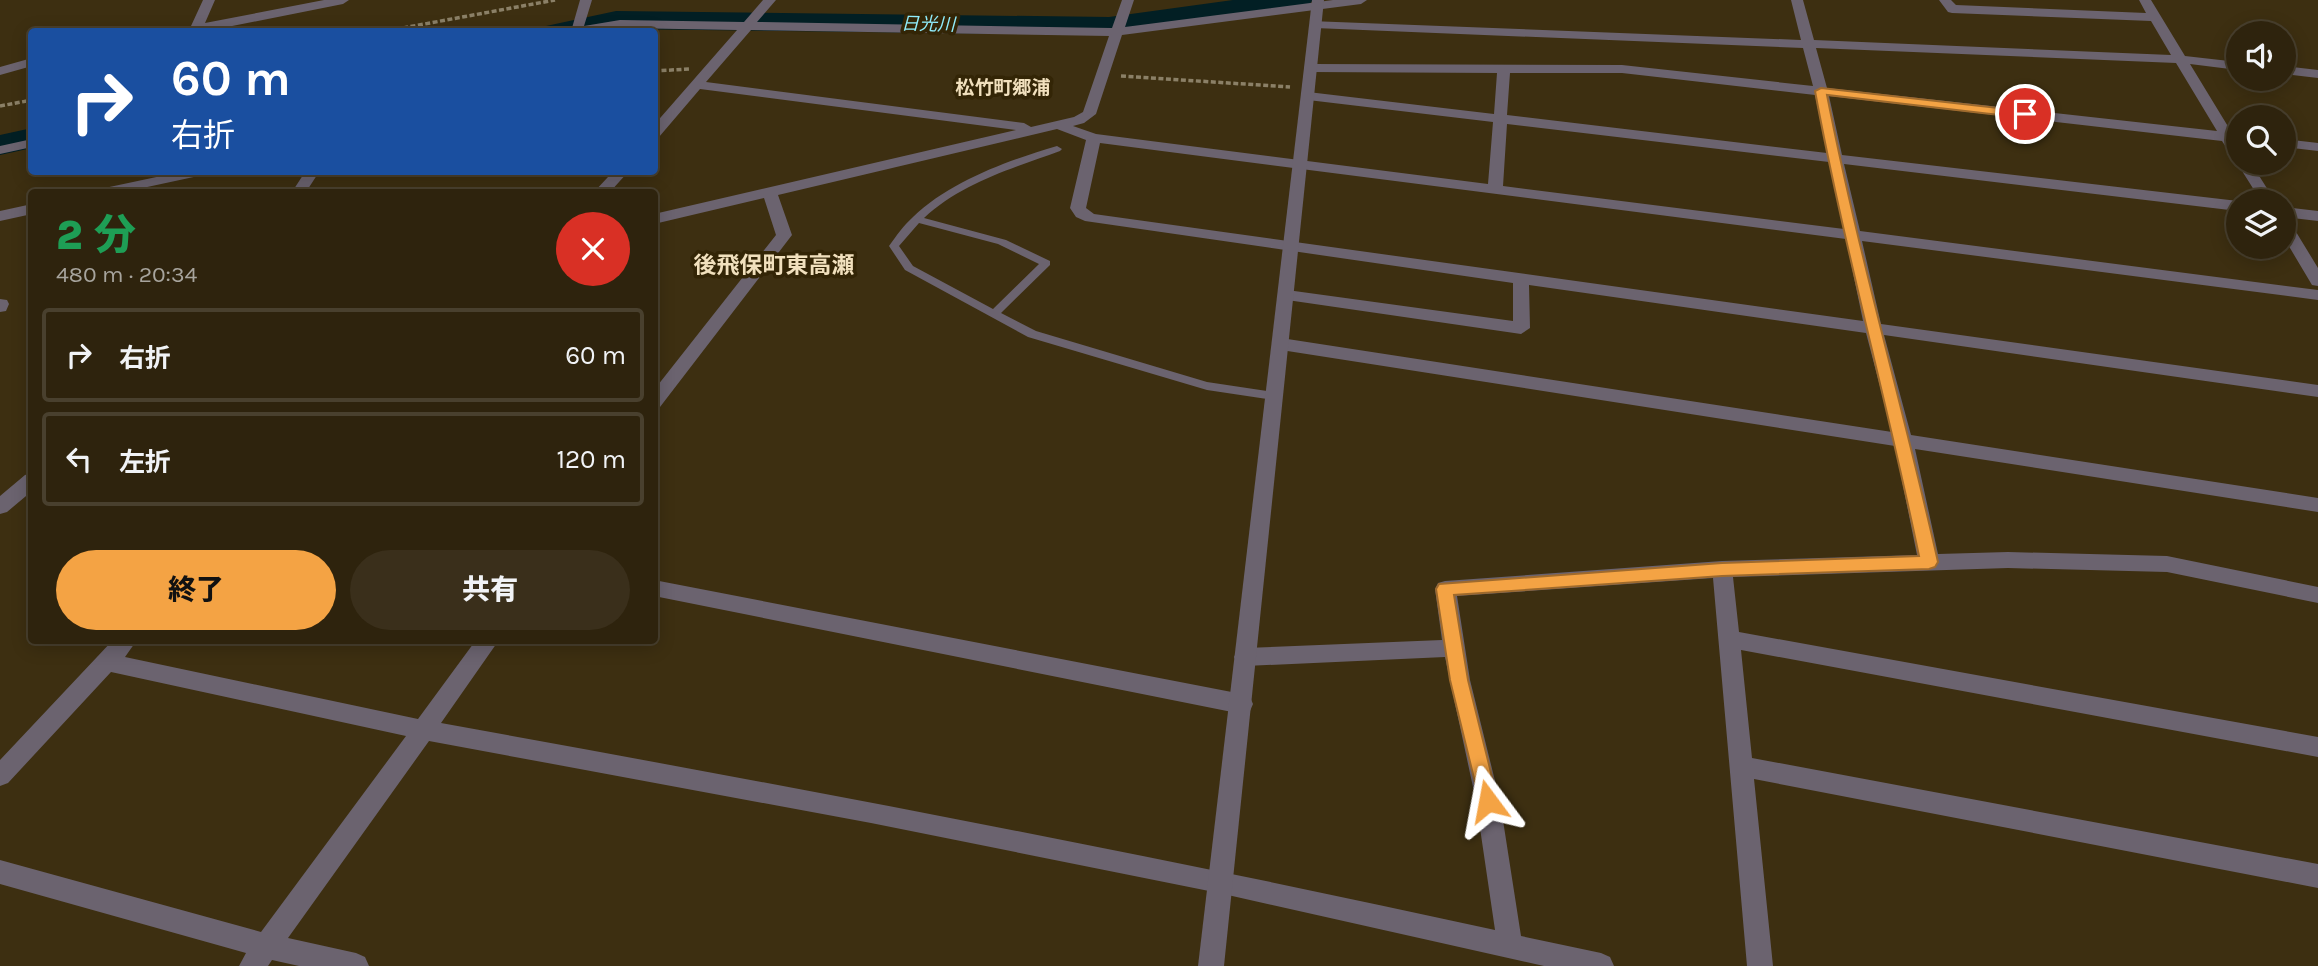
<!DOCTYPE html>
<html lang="ja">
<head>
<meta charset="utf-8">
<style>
  body { margin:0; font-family:Karla,"Noto Sans JP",sans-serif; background:#3a2f1b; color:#f1f3f6; height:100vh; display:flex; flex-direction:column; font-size:26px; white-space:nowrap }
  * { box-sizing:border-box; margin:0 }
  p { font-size:23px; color:#a7a49d }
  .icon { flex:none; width:38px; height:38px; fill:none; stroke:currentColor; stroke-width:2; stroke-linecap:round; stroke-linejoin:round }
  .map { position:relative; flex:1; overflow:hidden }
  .details { position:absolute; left:28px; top:189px; width:630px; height:455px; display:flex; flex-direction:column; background:#2e230d; border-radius:7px; box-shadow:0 4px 18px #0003,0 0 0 2px #49402e }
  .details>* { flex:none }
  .top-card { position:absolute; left:28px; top:28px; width:630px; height:147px; border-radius:7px; box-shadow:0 4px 18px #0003,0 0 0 2px #49402e; background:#1a4fa0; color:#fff; overflow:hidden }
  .buttons { position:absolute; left:2226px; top:21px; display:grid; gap:14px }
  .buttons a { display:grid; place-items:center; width:70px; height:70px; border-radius:50%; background:#2e230d; box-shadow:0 4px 18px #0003,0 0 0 2px #49402e; font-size:35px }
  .pin { position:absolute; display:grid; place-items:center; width:60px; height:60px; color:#fff; margin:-30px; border:4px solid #fff; border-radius:50%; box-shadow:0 2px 7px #0007 }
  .me { position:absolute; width:77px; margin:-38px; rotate:347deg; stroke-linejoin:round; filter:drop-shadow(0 0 5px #0008) }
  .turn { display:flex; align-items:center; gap:24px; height:147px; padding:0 28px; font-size:32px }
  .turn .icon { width:91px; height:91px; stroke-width:2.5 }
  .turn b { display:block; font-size:49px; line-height:60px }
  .round { display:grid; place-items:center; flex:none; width:74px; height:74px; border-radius:37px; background:#3a2f1b }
  .head { display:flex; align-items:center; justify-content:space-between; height:119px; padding:0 28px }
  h1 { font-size:42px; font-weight:800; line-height:52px; color:#1e9e55 }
  .cta { display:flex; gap:14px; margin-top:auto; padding:14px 28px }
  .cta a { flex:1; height:80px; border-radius:42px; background:#f4a344; color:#111; font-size:28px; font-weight:800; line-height:80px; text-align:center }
  .cta a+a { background:#3a2f1b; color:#f1f3f6 }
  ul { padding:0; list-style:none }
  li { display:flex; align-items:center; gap:21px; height:94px; margin:0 14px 10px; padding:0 14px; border:4px solid #49402e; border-radius:7px }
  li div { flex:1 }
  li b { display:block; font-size:26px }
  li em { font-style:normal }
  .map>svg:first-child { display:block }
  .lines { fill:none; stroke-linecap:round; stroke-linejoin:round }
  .river { fill:#021f24; fill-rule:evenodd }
  .path { stroke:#8b8067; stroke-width:3.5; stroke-dasharray:5 2.5; stroke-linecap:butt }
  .service { fill:#6b636f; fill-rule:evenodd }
  .minor { fill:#6b636f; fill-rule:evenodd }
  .tertiary { fill:#6b636f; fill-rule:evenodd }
  .route { fill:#f4a344; stroke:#9f6a2c; stroke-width:2 }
  .labels { text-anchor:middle; stroke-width:7; stroke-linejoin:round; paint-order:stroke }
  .far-water-label { font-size:18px; font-style:italic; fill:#90edfc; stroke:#332506 }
  .far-quarter-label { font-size:19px; font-weight:bold; fill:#f1e0bd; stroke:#332506 }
  .quarter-label { font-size:23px; font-weight:bold; fill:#f1e0bd; stroke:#332506 }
</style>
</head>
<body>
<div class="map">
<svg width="2318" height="966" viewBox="0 0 2318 966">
  <rect width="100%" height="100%" fill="#3d2f11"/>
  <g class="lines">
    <path class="river" d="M1233 0H1313L1308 6 1298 9 1109 35 616 29 542 32 546 26 616 11 1109 17Z
      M32 128V148L0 155V135Z"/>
    <path class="path" d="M381 32 555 0
      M654 71 689 69
      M1121 76 1290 87
      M0 106 32 100"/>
    <path class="service" d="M1057 146 1062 149 1060 151C1013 168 961 183 924 218L1006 240 1050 261V265L1001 313 1036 331 1207 382 1273 392 1277 393 1279 396 1277 399 1273 400 1207 390 1028 337 905 270 889 246C896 236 904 225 913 217 951 181 1007 161 1057 146ZM919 223 998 244 1039 264 993 309 913 266 899 246Z"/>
    <path class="minor" d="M203 0H215L205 23 324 0H349L343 4 202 32H172L191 26Z
      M580 0H592L584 26 620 20 744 22 763 0H776L757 22 1112 28 1122 0H1134L1125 27 1333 0H1367L1361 4 1122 35 1096 114 1084 123 1073 126 1096 134 1488 184 1493 122 1308 100 1301 96 1308 92 1494 114 1497 73 1311 72 1304 68 1311 64 1622 65 1813 86 1803 48 1315 28 1310 27V21L1801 40 1791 0H1803L1814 40 2171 55 2151 21 1952 13 1948 12 1939 0H1951L1956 5 2146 13 2139 0H2151L2185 56 2238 62V70L2190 64 2232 133 2238 134V159L2233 158 2222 141 1829 96 1842 155 2238 201V211L1844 164 1860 231 2318 290V300L1862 241 1881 324 2318 385V397L1884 335 1911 435 2318 498V512L1915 449 1938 554 2008 552 2167 556 2318 587V603L2167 572 2008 568 1733 577 1739 632 2318 737V757L1741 650 1752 758 2318 864V888L1754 779 1773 966H1747L1713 578 1457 596 1470 680 1500 801 1521 936 1601 953 1610 957 1614 966H1544L1219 893 871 823 429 741 288 938 356 953 365 957 369 966H299L272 960 268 966H239L246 953 0 884V860L261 932 406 736 111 672 8 783 0 786V760L113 640H137L125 657 418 719 476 640H499L441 723C794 787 1145 853 1495 930L1476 801 1445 657 1245 666 1237 663 1234 657 1237 651 1245 648 1442 640 1435 589 1438 583 1445 581 1722 561 1917 555 1895 446 1281 350 1272 344 1281 338 1892 432 1866 333 1529 285 1530 328 1521 334 1287 300 1279 295 1281 291 1287 290 1513 321V283L1085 221 1076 217 1070 208 1086 140 1057 129 778 195 792 235 660 407 654 409V390L776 235 764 198 654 224V214L1016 130 700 89 659 137 654 138V125L737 30 620 28 598 32H566L572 28ZM751 30 1109 36 1083 112 1074 117 1031 127 1024 123 706 82ZM1816 48 2176 63 2217 131 1827 88ZM1510 73H1622L1815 95 1827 153 1507 115ZM1507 124 1829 162 1844 229 1503 186ZM1100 143 1846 239 1863 321 1094 214 1086 208Z
      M32 58V66L0 75V67Z
      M2284 66 2318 70V78L2284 74Z
      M32 139V147L0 154V146Z
      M2284 139 2318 143V151L2284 147Z
      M2238 161 2251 163 2275 201H2261L2237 163Z
      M180 172H205L203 175 124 192H97L100 189Z
      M305 172H319L306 192H292Z
      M535 172H628L610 192H594L608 177 542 176Z
      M32 204V214L0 221V211Z
      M2284 207 2318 211V221L2284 217Z
      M2284 220 2290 222 2318 268V286L2312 285 2284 238Z
      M0 299 7 300 9 304 6 311 0 312Z
      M32 473V491L7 512 0 514V496L25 475Z
      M654 580 1242 694 1250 697 1253 704 1250 711 1242 714 654 596Z"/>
    <path class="tertiary" d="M1312 0H1324L1224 966H1198Z"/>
  </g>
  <path class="route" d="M1821 88 2025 111 2031 114 2025 118 1827 95C1858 253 1903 406 1938 562L1935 567 1929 569 1722 576 1454 595 1468 680 1498 801 1495 807 1488 810 1481 807 1450 680 1436 589 1439 584 1722 563 1919 556C1887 401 1844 248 1815 91Z"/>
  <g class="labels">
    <g class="far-water-label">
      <text transform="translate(928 24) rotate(1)" y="6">日光川</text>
    </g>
    <g class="far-quarter-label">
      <text x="1003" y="94">松竹町郷浦</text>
    </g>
    <g class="quarter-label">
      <text x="774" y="273">後飛保町東高瀬</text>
    </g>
  </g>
</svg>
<div class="buttons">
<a><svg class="icon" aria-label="sound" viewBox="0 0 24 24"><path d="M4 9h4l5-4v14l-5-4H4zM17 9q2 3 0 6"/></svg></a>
<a><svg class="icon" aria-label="search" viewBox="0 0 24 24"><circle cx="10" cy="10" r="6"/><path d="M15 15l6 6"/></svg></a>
<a><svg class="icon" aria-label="layers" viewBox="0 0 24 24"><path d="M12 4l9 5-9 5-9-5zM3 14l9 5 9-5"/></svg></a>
</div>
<div class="pin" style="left:2025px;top:114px;background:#d93025"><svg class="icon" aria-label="arrive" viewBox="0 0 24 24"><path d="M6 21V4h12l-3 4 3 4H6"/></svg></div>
<svg class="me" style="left:1488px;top:801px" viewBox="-20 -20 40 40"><path d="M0-17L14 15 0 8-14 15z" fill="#f4a344" stroke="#fff" stroke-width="4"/></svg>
<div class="top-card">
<div class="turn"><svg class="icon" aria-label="right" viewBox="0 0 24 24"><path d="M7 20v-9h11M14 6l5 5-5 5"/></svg><div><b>60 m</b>右折</div></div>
</div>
<section class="details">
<div class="head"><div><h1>2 分</h1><p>480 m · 20:34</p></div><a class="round" style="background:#d93025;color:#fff"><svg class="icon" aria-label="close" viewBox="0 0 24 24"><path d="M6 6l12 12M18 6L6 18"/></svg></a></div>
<ul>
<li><svg class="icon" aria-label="right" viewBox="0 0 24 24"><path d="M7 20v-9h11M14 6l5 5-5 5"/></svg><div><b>右折</b></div><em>60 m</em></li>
<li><svg class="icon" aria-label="left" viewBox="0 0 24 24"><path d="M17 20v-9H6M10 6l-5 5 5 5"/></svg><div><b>左折</b></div><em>120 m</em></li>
</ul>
<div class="cta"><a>終了</a><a>共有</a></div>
</section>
</div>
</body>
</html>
